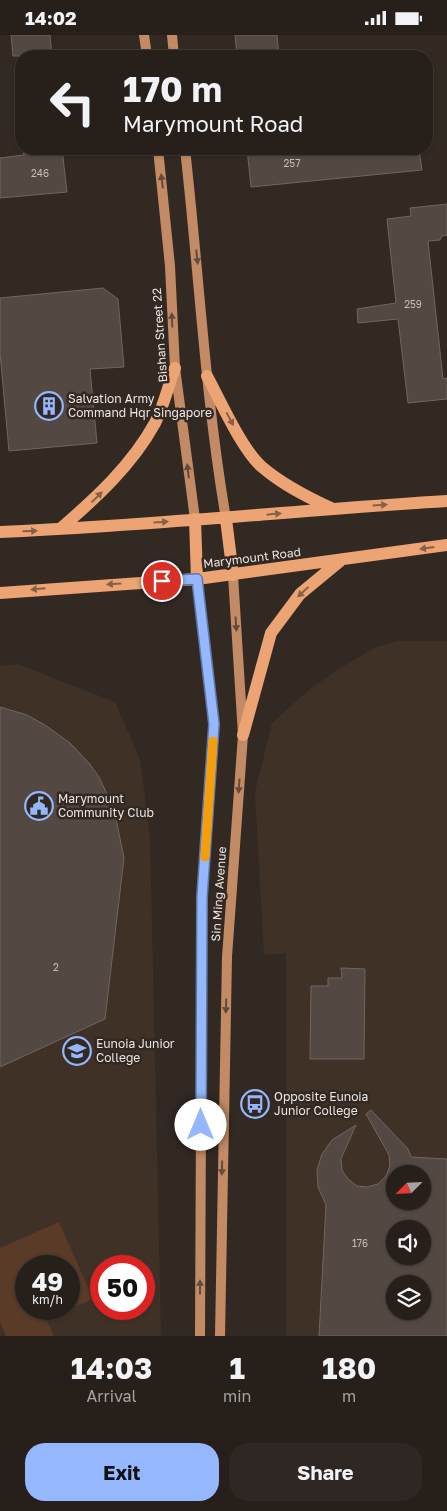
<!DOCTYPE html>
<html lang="en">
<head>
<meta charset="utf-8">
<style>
  body { margin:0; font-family:"Golos Text",sans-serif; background:#2e2723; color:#f1f3f6; height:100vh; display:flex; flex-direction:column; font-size:19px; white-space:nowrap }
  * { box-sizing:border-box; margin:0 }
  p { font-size:16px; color:#a4a2a2 }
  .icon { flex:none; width:28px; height:28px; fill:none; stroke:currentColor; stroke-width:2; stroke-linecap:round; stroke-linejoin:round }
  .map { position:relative; height:1301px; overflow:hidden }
  .side { display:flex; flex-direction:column; background:#261f1a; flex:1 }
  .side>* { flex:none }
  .banner { position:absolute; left:15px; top:15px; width:418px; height:105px; border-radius:20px; box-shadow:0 1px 4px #0004,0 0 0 1px #423d39; background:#261f1a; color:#f1f3f6; overflow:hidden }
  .needle { width:32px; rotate:246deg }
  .buttons { position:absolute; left:386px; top:1130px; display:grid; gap:10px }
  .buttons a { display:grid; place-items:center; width:45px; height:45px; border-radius:50%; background:#261f1a; box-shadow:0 1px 4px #0004,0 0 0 1px #423d39; font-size:25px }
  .speed { position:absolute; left:15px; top:1220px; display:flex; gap:10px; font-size:25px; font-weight:700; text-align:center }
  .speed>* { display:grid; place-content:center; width:65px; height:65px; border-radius:50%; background:#261f1a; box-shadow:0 1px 4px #0004,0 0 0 1px #423d39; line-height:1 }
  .speed small { font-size:12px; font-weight:400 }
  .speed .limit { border:8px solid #d22; background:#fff; color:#111 }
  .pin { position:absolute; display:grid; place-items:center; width:42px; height:42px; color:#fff; margin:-21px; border:2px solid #fff; border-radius:50%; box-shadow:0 1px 5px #0007 }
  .me { position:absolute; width:55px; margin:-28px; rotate:0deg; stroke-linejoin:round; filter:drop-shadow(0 0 4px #0008) }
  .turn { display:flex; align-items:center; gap:18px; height:105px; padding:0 25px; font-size:22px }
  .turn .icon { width:65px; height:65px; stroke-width:2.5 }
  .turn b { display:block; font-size:35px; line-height:42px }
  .eta { display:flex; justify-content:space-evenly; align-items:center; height:85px; text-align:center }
  .eta b { font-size:30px; font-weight:700; line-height:35px }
  .primary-button { display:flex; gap:10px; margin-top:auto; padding:10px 25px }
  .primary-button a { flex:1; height:58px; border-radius:20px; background:#94b7fd; color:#111; font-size:20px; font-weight:700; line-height:58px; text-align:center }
  .primary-button a+a { background:#2e2723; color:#f1f3f6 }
  .status { display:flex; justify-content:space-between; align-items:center; height:35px; padding:0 25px; background:#261f1a; direction:ltr }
  .status svg { height:14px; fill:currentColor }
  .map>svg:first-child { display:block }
  .built { fill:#403127; fill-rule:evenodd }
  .green { fill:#593b27; fill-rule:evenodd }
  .building { fill:#544942; stroke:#71665f; fill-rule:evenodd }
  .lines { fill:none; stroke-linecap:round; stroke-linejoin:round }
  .secondary { stroke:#c28a65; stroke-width:10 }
  .primary { stroke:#eca474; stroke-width:12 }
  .oneway { fill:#654b3a }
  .oneway2 { fill:#866047 }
  .route-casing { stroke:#6077a4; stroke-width:12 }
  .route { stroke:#94b7fd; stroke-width:9 }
  .slow { stroke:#f59e0b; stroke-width:9 }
  .labels { text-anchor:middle; stroke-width:5; stroke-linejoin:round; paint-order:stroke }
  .number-label { font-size:10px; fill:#c6beb9 }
  .street-label { font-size:12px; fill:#ece5e1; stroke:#332923 }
  .poi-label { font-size:12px; fill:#ece5e1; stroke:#332923; text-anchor:start }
</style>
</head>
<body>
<div class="status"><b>14:02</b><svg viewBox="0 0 49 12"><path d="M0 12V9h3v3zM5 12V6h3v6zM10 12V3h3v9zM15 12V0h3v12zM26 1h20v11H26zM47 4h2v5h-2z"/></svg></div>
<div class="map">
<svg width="447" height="1301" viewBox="0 0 447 1301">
  <rect width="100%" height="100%" fill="#332923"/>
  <path class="built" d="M398 606H447V1301H286V918L264 920 255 757 272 688 311 653 342 632 376 612ZM395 1139H422V1166H395ZM395 1194H422V1221H395ZM395 1249H422V1276H395Z
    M18 629 115 667 140 725 150 802 161 1301H0V631ZM26 1231H69V1274H26ZM101 1231H144V1274H101Z"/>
  <path class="green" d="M59 1187 93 1264 46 1284 54 1301H6L0 1287V1213ZM26 1231H69V1274H26Z"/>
  <path class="building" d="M11 0H50L52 21H13Z
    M235 0H277L279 21H237Z
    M23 114H62L67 157 0 163V123L24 120Z
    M247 114H419L422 135 251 152Z
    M447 169V200L442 201 440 205 428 206 443 344 447 343V364L408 368 398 284 358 288 357 274 396 268 387 184 411 181 410 173Z
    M103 253 118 264 124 332 90 334 97 408 9 416 0 318V263Z
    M0 672 27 680 45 690 70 708 89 728 99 742 114 774 124 823 105 984 0 1032Z
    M341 933 365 934 364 1024H310L311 951H328V943H342Z
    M371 1075 408 1114 411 1122 447 1124V1301H319L326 1170 318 1152 317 1135 322 1119 332 1105 356 1090 341 1124 342 1135 348 1144 357 1151 367 1152 378 1149 386 1141 390 1131 389 1120 366 1079ZM395 1139H422V1166H395ZM395 1194H422V1221H395ZM395 1249H422V1276H395Z"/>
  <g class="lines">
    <path class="secondary" d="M144 0 147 21
      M172 0 174 21
      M158 114 170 231 175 333 195 484
      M185 114C199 237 205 361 226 484
      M197 544 214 689 202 862 200 1301
      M220 1301 227 922 243 700 233 540"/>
    <path class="primary" d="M207 341C220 365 242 415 262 432 283 450 307 462 331 473
      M195 484 197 544
      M226 484 233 540
      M60 494C96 463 132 430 155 388 164 371 168 351 175 333
      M0 497C149 491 298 475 447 466
      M0 558 197 544 447 510
      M243 700 271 598 300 559 340 526"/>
  </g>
  <defs><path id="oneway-solid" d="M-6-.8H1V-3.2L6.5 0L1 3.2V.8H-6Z" transform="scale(1.25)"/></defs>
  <g class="oneway">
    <use href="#oneway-solid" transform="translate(162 146) rotate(-97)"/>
    <use href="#oneway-solid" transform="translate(197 222) rotate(84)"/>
    <use href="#oneway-solid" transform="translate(172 285) rotate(-93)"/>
    <use href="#oneway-solid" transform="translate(188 436) rotate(-97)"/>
    <use href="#oneway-solid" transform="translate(236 589) rotate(86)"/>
    <use href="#oneway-solid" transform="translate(239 751) rotate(94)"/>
    <use href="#oneway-solid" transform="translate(226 971) rotate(92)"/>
    <use href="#oneway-solid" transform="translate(222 1133) rotate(91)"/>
    <use href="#oneway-solid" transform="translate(200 1252) rotate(-90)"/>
  </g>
  <g class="oneway2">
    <use href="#oneway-solid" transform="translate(230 384) rotate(62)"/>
    <use href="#oneway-solid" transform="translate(97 462) rotate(-45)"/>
    <use href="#oneway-solid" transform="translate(380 470) rotate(-4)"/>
    <use href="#oneway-solid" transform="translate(274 479) rotate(-6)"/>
    <use href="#oneway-solid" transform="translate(161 487) rotate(-4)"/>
    <use href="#oneway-solid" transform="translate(30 496) rotate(-2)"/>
    <use href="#oneway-solid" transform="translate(427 513) rotate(172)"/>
    <use href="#oneway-solid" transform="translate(114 549) rotate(177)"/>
    <use href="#oneway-solid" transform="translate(38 554) rotate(175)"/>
    <use href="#oneway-solid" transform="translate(303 557) rotate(137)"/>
  </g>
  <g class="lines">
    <defs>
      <path id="route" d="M162 546 197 544 214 689 202 862 201 1090"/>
    </defs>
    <use href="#route" class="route-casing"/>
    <use href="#route" class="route"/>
    <path class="slow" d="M205 822 213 706"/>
  </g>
  <defs>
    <symbol id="building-ring" viewBox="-11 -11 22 22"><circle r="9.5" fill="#332923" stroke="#94b7fd" stroke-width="1.5"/><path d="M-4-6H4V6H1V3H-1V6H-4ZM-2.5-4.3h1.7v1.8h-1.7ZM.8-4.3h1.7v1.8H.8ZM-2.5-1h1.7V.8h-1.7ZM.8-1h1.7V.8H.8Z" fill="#94b7fd"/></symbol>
    <symbol id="civic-ring" viewBox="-11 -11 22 22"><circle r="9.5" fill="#332923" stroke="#94b7fd" stroke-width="1.5"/><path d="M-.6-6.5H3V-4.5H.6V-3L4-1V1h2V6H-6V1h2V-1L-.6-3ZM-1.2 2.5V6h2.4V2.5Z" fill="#94b7fd"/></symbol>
    <symbol id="university-ring" viewBox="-11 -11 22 22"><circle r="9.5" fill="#332923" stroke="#94b7fd" stroke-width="1.5"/><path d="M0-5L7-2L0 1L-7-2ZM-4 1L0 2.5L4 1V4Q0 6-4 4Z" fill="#94b7fd"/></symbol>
    <symbol id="bus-ring" viewBox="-11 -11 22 22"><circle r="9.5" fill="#332923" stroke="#94b7fd" stroke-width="1.5"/><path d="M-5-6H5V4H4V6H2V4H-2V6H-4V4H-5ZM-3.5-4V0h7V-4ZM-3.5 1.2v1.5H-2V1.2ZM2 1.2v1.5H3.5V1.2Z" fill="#94b7fd"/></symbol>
  </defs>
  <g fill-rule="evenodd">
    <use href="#building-ring" x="33" y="355" width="32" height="32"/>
    <use href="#civic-ring" x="23" y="755" width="32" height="32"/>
    <use href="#university-ring" x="61" y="1000" width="32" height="32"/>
    <use href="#bus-ring" x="239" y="1053" width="32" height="32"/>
  </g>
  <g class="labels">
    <g class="number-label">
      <text x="292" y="132">257</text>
      <text x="40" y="142">246</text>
      <text x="413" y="273">259</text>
      <text x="56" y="936">2</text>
      <text x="360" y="1212">176</text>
    </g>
    <g class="street-label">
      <text transform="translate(160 300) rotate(-94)" y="4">Bishan Street 22</text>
      <text transform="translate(252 523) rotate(-7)" y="4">Marymount Road</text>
      <text transform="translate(219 859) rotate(-86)" y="4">Sin Ming Avenue</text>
    </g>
    <g class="poi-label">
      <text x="68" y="368">Salvation Army<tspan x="68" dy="14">Command Hqr Singapore</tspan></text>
      <text x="58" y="768">Marymount<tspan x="58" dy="14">Community Club</tspan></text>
      <text x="96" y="1013">Eunoia Junior<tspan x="96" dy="14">College</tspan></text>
      <text x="274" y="1066">Opposite Eunoia<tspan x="274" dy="14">Junior College</tspan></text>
    </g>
  </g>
</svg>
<div class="buttons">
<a><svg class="needle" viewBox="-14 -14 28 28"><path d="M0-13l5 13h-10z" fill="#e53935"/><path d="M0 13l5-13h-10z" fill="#a4a2a2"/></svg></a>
<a><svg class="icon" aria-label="sound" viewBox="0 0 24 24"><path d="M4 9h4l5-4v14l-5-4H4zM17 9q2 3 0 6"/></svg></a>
<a><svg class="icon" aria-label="layers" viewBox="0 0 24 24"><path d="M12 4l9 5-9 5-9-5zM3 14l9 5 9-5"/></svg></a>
</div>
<div class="speed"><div>49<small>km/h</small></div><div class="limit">50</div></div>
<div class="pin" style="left:162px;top:546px;background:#d93025"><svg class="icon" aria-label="arrive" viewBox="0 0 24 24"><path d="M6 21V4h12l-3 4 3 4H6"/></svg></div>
<svg class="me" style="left:201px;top:1090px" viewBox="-20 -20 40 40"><circle r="19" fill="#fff"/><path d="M0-13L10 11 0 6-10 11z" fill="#94b7fd"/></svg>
<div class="banner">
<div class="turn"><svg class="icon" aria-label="left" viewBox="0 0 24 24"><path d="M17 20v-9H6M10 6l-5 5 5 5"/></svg><div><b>170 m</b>Marymount Road</div></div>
</div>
</div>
<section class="side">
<div class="eta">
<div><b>14:03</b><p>Arrival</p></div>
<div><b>1</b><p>min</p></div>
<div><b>180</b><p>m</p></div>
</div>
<div class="primary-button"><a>Exit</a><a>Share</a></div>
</section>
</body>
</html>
